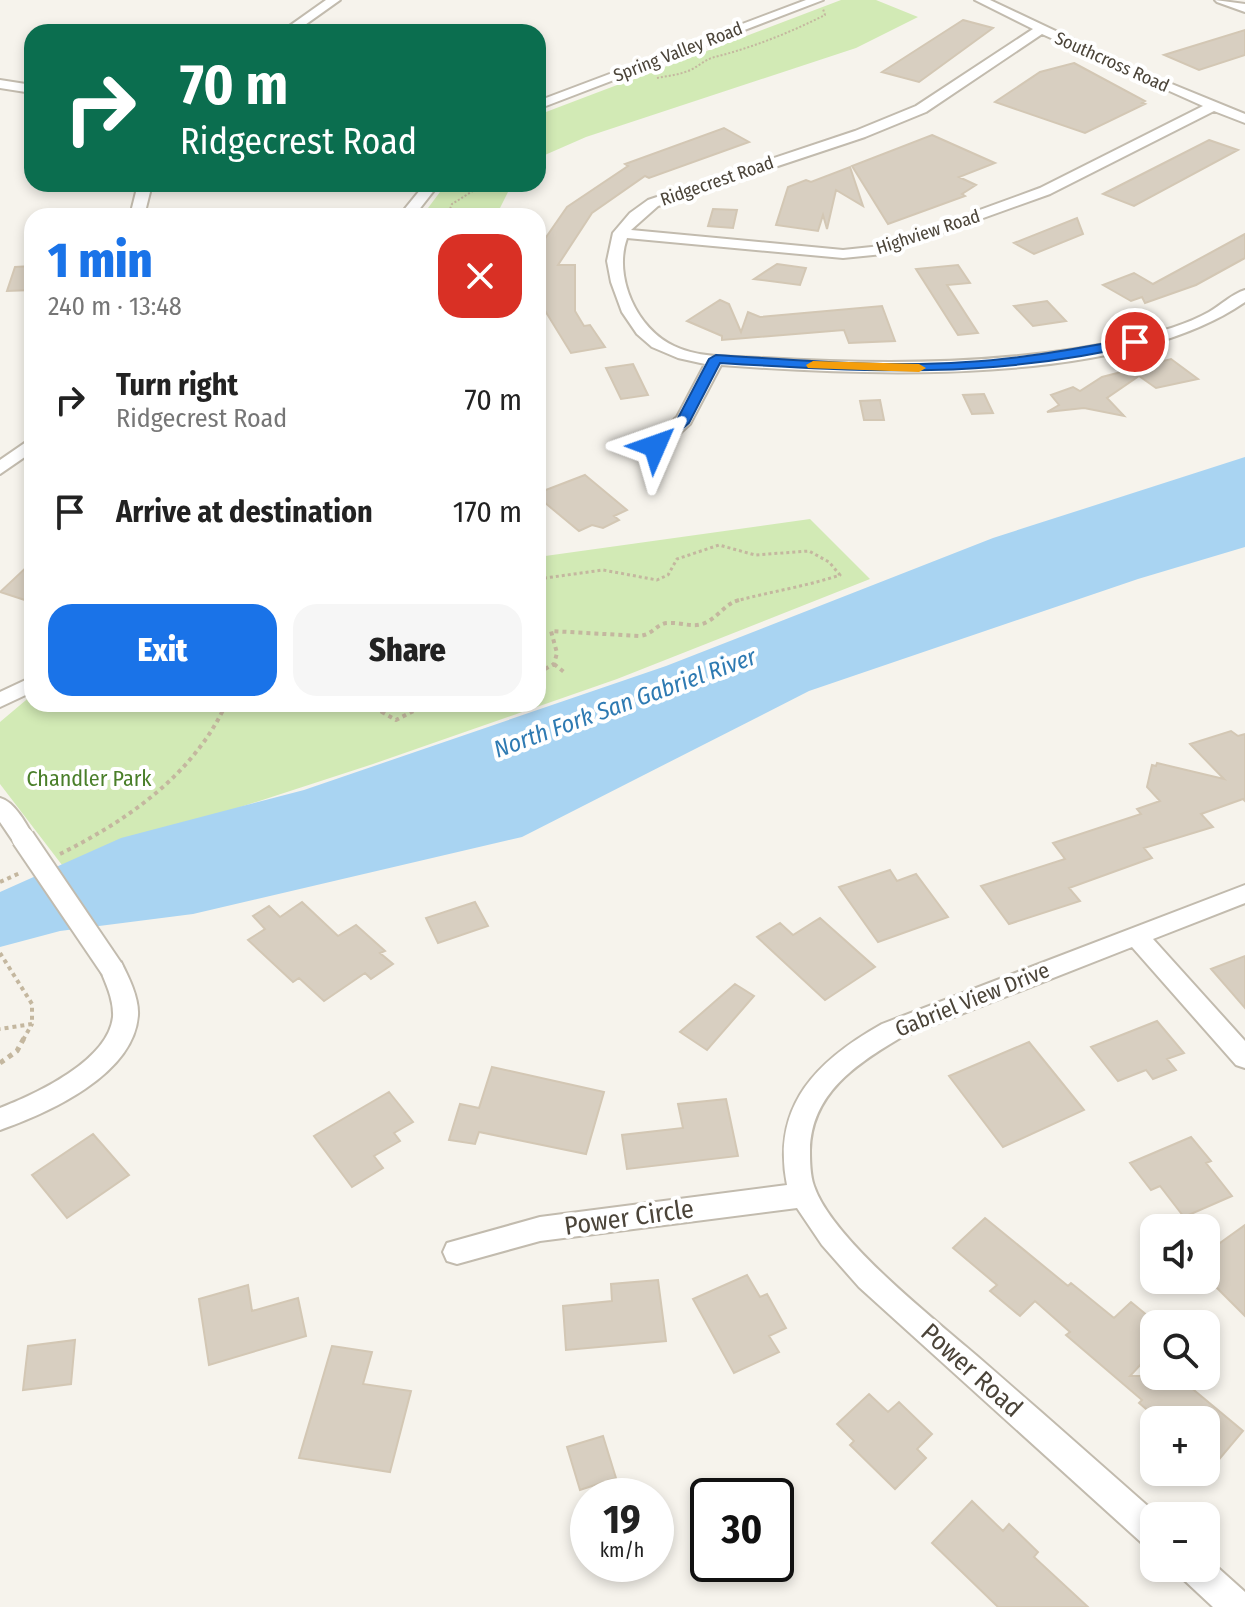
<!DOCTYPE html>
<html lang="en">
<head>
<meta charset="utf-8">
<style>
  body { margin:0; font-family:"Fira Sans Condensed",sans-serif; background:#f6f6f6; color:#222; height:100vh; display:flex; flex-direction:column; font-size:30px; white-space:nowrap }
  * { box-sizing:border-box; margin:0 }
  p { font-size:26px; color:#767676 }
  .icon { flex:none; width:44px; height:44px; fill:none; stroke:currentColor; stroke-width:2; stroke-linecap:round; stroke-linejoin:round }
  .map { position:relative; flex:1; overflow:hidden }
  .sheet { position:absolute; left:24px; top:208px; width:522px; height:504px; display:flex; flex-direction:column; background:#fff; border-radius:24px; box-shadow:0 4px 12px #0003 }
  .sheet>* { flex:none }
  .hud { position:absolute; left:24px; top:24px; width:522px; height:168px; border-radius:24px; box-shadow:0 4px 12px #0003; background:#0b6e4f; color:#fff; overflow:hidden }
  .fabs { position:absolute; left:1140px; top:1214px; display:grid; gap:16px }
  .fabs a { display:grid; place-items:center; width:80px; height:80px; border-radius:16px; background:#fff; box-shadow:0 4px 12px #0003; font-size:40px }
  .speed { position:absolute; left:570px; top:1478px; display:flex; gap:16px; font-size:40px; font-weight:700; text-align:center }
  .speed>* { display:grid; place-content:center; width:104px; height:104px; border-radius:50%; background:#fff; box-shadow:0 4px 12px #0003; line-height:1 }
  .speed small { font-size:20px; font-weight:400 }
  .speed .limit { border:4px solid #111; border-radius:12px; background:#fff; color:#111 }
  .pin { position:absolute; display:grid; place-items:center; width:68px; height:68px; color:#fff; margin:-34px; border:4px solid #fff; border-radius:50%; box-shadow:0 2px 8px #0007 }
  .me { position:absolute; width:88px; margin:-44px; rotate:47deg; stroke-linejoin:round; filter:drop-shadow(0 0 6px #0008) }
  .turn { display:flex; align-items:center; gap:28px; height:168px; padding:0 24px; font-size:36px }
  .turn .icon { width:104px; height:104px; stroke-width:2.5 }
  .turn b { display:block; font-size:56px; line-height:68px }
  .round { display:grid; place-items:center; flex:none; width:84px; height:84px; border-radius:24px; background:#f6f6f6 }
  .summary { display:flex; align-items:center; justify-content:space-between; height:136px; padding:0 24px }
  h1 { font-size:48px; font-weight:800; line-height:60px; color:#1a73e8 }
  .button { display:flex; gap:16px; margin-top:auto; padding:16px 24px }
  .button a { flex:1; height:92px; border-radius:24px; background:#1a73e8; color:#fff; font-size:32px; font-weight:800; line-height:92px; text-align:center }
  .button a+a { background:#f6f6f6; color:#222 }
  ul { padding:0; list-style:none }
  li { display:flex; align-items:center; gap:24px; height:112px; padding:0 24px }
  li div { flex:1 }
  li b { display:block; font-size:30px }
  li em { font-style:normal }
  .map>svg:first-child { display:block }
  .green { fill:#d2eab5 }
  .water { fill:#a9d4f2 }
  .building { fill:#d8cfc1; stroke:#d3c7b4; stroke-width:2 }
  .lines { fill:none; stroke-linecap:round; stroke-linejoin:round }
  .minor-casing { stroke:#c2bbae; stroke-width:4 }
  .path-far3 { stroke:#c4b79f; stroke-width:2; stroke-dasharray:2 2; stroke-linecap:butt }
  .path-far2 { stroke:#c4b79f; stroke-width:3; stroke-dasharray:3 3; stroke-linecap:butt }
  .path-far1 { stroke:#c4b79f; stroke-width:4; stroke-dasharray:4 4; stroke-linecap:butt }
  .path { stroke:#c4b79f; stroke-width:5; stroke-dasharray:5 5; stroke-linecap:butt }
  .minor { fill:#fff; fill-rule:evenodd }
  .minor-bridge-casing { stroke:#c2bbae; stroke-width:26; stroke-linecap:butt }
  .minor-bridge { stroke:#fff; stroke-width:22 }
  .route { fill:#1a73e8; stroke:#114b97; stroke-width:2 }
  .slow { fill:#f59e0b }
  .labels { text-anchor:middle; stroke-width:8; stroke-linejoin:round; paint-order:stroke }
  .far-street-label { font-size:18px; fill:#4b4439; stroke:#fff }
  .park-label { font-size:22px; fill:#4a7f2a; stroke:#fff }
  .street-label { font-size:22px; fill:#4b4439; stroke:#fff }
  .water-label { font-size:24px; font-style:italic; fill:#2e7ab2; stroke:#fff }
  .near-street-label { font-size:26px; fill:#4b4439; stroke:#fff }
</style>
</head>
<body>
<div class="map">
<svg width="1245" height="1607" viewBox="0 0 1245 1607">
  <rect width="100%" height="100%" fill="#f6f3ec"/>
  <path class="green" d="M841 0H876L918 17 856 48 586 137 538 158V115Z
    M446 184H512L496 216H422Z
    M810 519 870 579 617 679 373 764 62 865 0 784V722L32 695V704H538V557Z"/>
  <path class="water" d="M1245 457V547L1138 579 809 691 522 837 193 914 60 931 0 947V892L121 838 304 790 666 666 993 538Z"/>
  <path class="building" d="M963 20 993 28 919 82 882 72Z
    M1245 30V55L1199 70 1164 55Z
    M1074 63 1145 101 1142 103 1145 104 1085 133 995 102 1040 72Z
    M724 128 749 142 649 178 645 176 592 213 558 265H575V311L584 326 590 325 605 347 571 353 544 309H539L542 243 567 207 628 166 625 164Z
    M932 135 995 163 959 177 976 185 962 194 965 196 888 224 852 166Z
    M1209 140 1238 150 1134 206 1103 194Z
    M850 167 863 206 836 190 827 229 823 215 818 231 776 225 788 187 806 180 811 182Z
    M713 209 737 210 733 228 708 226Z
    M1077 218 1083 234 1034 254 1014 243Z
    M1245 234V258L1196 285 1145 303 1142 297 1131 301 1103 285 1134 273 1153 284Z
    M777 264 806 268 800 285 754 279Z
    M958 265 970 283 947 285 978 333 958 335 916 269Z
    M32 266V290L7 291 15 267Z
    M720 300 729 304 741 332 748 312 760 317 882 306 895 341 849 343 844 330 722 340V336L687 321Z
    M1047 301 1066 321 1033 326 1014 306Z
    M1171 359 1198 379 1156 388 1139 376 1107 398 1124 416 1084 408 1047 412 1059 405 1051 395 1073 387 1080 391 1102 377Z
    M633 364 648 395 621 399 606 368Z
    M984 394 993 413 972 414 963 395Z
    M880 400 884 420H864L860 401Z
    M585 475 627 510 614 516 619 520 603 528 592 525 579 531 538 497V493Z
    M32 562V593L25 600 0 592Z
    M1231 731 1238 736 1245 734V801L1243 799 1201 814 1213 827 1144 848 1152 858 1069 888 1080 901 1009 924 981 886 1065 859 1053 843 1141 814 1137 809 1160 801 1147 787 1152 765 1156 766 1157 763 1224 779 1190 744Z
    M890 870 897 881 916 874 948 917 878 942 839 887Z
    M302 902 338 936 356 925 385 951 380 953 393 964 371 979 365 973 324 1001 299 978 293 982 248 940 265 929 253 916 269 906 280 917Z
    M475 902 488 926 438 943 426 918Z
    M820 918 875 967 825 1000 757 937 780 923 793 935Z
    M1245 956V1008L1211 969Z
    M735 984 754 996 707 1050 680 1032Z
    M1157 1021 1184 1053 1167 1059 1176 1070 1153 1079 1146 1070 1118 1081 1091 1047Z
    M1029 1042 1084 1110 1003 1147 949 1076Z
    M492 1067 604 1092 586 1154 479 1132 475 1144 449 1140 460 1104 479 1108Z
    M389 1092 413 1122 394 1133 400 1141 374 1156 383 1168 352 1187 314 1136Z
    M726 1099 738 1156 627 1169 622 1135 683 1128 678 1104Z
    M93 1134 129 1175 67 1218 32 1175Z
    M1191 1137 1211 1161 1206 1163 1232 1196 1184 1217 1160 1186 1151 1190 1130 1163Z
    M985 1218 1068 1286 1071 1283 1114 1318 1131 1302 1154 1321V1350L1130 1376H1177L1243 1431 1206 1475V1420H1159L1139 1403 1142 1400 1066 1335 1070 1332 1035 1301 1020 1316 990 1291 997 1285 953 1248Z
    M1245 1225V1316L1206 1277V1253Z
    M747 1275 760 1297 767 1294 786 1328 769 1336 779 1352 734 1373 693 1299Z
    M658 1280 666 1341 566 1350 563 1306 612 1301 611 1284Z
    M248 1285 252 1311 298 1298 306 1336 209 1365 199 1299Z
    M75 1340 71 1384 23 1390 28 1346Z
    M332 1346 372 1352 363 1384 411 1391 390 1472 299 1458Z
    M869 1394 888 1412 899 1402 932 1434 917 1449 926 1458 895 1489 850 1445 854 1441 837 1424Z
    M603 1436 616 1478 580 1490 567 1447Z
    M972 1501 1003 1531 1009 1524 1038 1552 1034 1557 1088 1607H998L932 1543Z"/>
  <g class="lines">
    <defs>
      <path id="minor" d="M326 0H340L295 32H281Z
        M806 0H823L538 109V101Z
        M975 0H990L1140 71 1245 114V123L1214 111 1050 194 883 254 843 258 627 238C613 277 637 329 674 346 701 359 734 356 764 358 887 365 1013 365 1134 338 1159 332 1186 325 1209 312 1221 305 1232 294 1245 290V302C1122 387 866 376 721 365L690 424 661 450H649L646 446 649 442 677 417 705 364 678 358 652 347 637 334 622 312 611 282 607 261 613 233 630 213 648 200 855 131 916 106 1033 29ZM1042 34 1203 106 1040 188 881 246 843 250 631 230 658 206 865 137 926 112Z
        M1215 0 1245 4V12L1217 2Z
        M0 80 32 85V93L0 88Z
        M138 184H152L144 216H130Z
        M425 184H439L414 216H399Z
        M32 438V452L0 474V460Z
        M32 677V692L0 707V692Z
        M0 798C15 802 27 825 34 838L31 844H15L0 822Z
        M1245 885V903L1153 939 1245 1041V1068L1236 1065 1132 947 900 1038C856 1064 811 1094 810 1150 810 1161 810 1175 814 1186 832 1239 933 1318 977 1356 1038 1409 1098 1462 1159 1516H1154V1549L1143 1544 859 1287 822 1245 797 1208 540 1241 457 1264 447 1261 443 1252 447 1243 540 1217 787 1185C771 1105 818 1060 882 1024Z
        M112 960 121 962C129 978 139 998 138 1015 134 1075 48 1113 0 1130V1108C36 1094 108 1061 113 1017 114 1000 106 984 100 969L103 962Z
        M1206 1557 1245 1592V1607H1213L1183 1579 1178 1568H1206Z"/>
    </defs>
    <use href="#minor" class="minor-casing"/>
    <path class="path-far3" d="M657 78C667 76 678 75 688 71 697 68 705 59 715 57 754 47 789 33 825 15L823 9
      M447 216 452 204 484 184"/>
    <path class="path-far2" d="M538 579 603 570 657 580 668 575 677 559 719 545 755 555 809 551 829 562 840 575C804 587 768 592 732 602"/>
    <path class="path-far1" d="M554 664 564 672
      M538 673 554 664 557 653 551 631 640 636C654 634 657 623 668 623 682 622 694 629 707 622 720 615 725 604 739 600
      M385 704 382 712 396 720 427 704
      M60 854C128 820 193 775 226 704
      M0 882 20 873
      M0 953 32 1004V1024L0 1029
      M23 1040 32 1024"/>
    <path class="path" d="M0 1063 17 1051 24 1038"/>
    <use href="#minor" class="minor"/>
    <defs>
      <path id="minor-bridge" d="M23 838 112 969"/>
    </defs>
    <use href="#minor-bridge" class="minor-bridge-casing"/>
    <use href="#minor-bridge" class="minor-bridge"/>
  </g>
  <path class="route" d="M1135 338 1142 342 1140 344C995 379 867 372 720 363L689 423 660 449H650L648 446 678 418 709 359 716 355C799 360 883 368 966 362 1023 359 1079 348 1135 338Z"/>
  <path class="slow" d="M813 361 919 364 926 368 919 372 808 368 806 365Z"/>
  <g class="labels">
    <g class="far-street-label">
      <text transform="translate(678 52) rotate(-21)" y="6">Spring Valley Road</text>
      <text transform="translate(1112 62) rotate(24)" y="6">Southcross Road</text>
      <text transform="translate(717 181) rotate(-19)" y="6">Ridgecrest Road</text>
      <text transform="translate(928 232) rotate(-18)" y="6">Highview Road</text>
    </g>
    <g class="park-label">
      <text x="89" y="786">Chandler Park</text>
    </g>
    <g class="street-label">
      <text transform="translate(972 999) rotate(-22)" y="8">Gabriel View Drive</text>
    </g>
    <g class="water-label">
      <text transform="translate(625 703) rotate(-20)" y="8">North Fork San Gabriel River</text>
    </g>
    <g class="near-street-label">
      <text transform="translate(629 1217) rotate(-8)" y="9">Power Circle</text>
      <text transform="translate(972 1370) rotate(42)" y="9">Power Road</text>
    </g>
  </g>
</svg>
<div class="fabs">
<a><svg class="icon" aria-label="sound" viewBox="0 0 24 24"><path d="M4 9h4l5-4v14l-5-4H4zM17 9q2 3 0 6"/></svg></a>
<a><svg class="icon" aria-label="search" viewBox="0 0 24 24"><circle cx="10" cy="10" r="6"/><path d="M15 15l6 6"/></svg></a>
<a>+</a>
<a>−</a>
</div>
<div class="speed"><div>19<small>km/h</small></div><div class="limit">30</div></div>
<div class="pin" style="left:1135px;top:342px;background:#d93025"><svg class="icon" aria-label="arrive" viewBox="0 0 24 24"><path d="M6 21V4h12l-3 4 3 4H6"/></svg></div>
<svg class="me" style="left:655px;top:446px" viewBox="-20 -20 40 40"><path d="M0-17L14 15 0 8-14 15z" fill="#1a73e8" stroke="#fff" stroke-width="4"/></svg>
<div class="hud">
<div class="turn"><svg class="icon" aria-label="right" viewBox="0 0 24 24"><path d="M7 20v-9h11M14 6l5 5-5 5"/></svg><div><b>70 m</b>Ridgecrest Road</div></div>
</div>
<section class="sheet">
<div class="summary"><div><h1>1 min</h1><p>240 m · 13:48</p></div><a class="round" style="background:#d93025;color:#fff"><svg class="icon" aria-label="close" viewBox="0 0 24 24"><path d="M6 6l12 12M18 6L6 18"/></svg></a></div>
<ul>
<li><svg class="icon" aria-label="right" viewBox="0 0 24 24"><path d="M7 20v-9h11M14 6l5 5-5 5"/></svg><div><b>Turn right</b><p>Ridgecrest Road</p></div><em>70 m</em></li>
<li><svg class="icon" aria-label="arrive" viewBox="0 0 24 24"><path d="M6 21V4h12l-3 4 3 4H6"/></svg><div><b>Arrive at destination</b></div><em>170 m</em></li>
</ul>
<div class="button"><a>Exit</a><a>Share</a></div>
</section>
</div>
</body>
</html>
